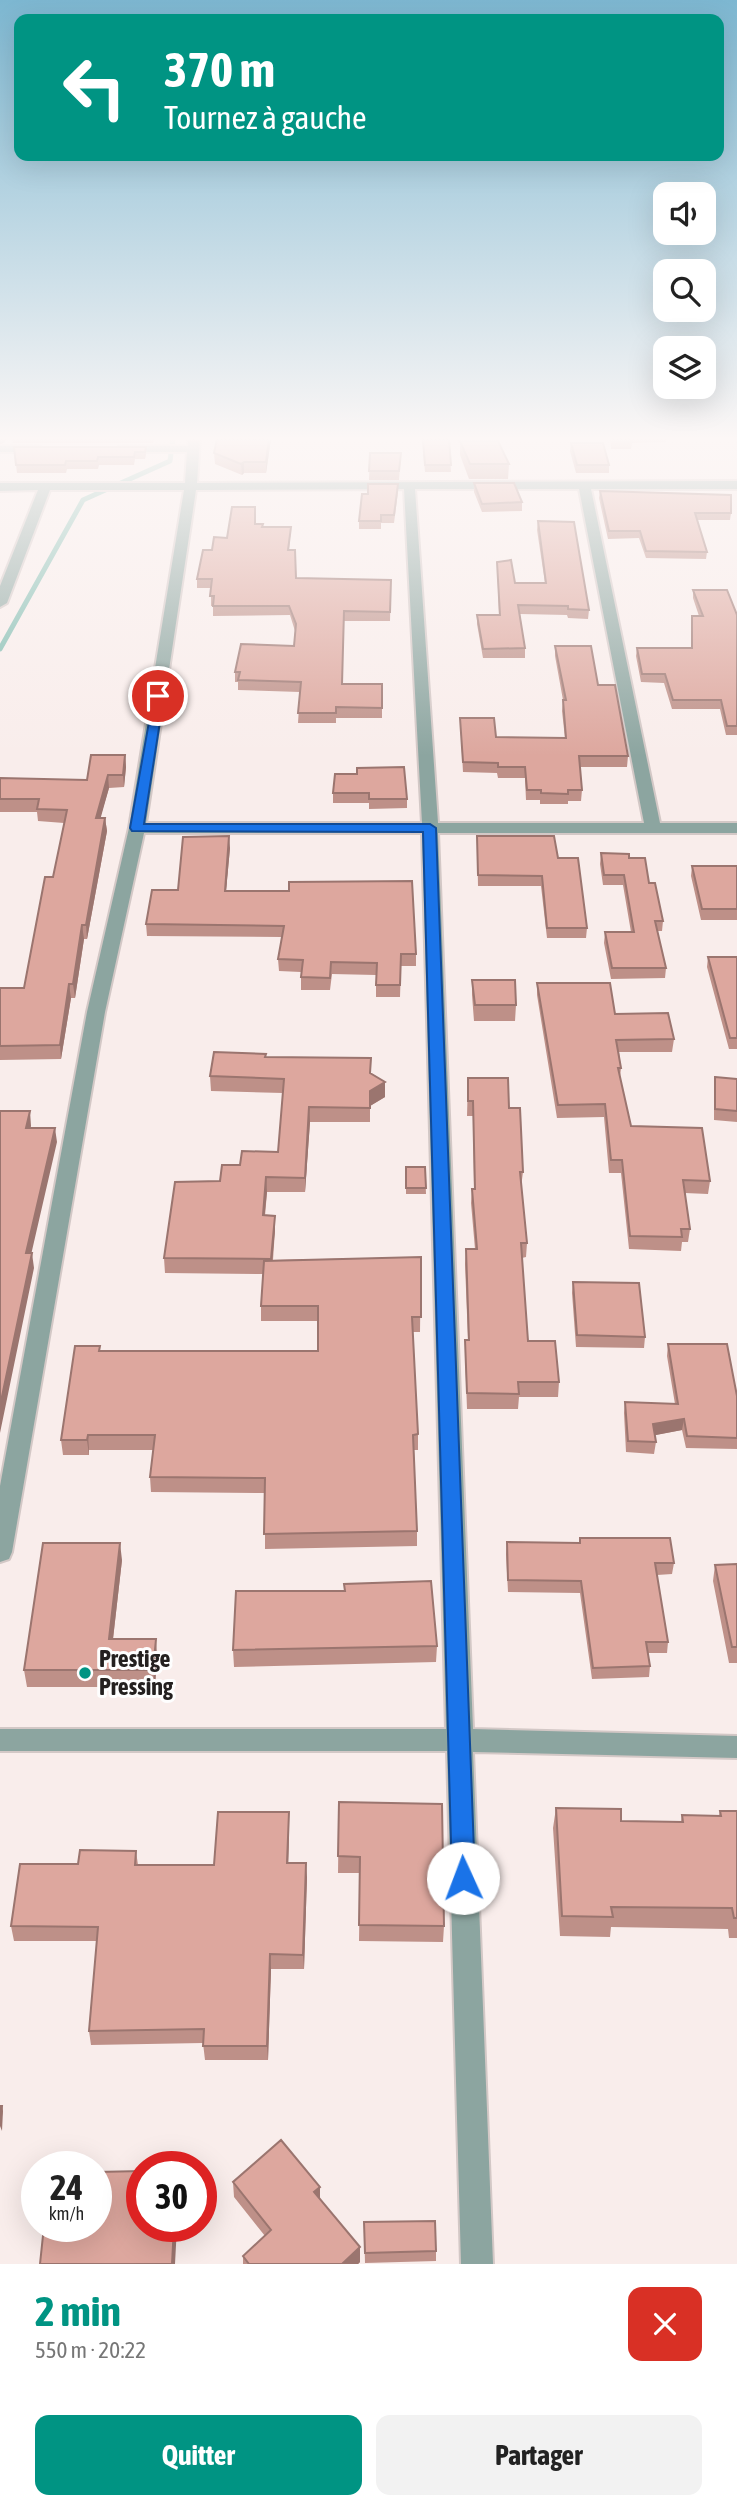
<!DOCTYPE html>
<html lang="fr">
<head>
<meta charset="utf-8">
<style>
  body { margin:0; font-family:"Asap Condensed",sans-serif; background:#f2f2f2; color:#222; height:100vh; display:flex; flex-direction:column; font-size:26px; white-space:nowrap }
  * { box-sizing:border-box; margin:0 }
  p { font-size:23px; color:#767676 }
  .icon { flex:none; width:38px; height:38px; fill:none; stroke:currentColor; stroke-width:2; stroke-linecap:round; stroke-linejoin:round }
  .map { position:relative; height:2264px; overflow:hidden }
  .details { display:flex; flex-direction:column; background:#fff; flex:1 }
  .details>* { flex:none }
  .guide { position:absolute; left:14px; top:14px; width:710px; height:147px; border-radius:14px; box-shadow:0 7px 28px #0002; background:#009483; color:#fff; overflow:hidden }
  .tools { position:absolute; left:653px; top:182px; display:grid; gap:14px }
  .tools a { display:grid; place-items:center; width:63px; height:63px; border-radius:14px; background:#fff; box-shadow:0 7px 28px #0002; font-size:35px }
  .speed { position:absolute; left:21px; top:2151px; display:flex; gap:14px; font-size:35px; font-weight:700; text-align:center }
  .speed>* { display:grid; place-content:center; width:91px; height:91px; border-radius:50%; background:#fff; box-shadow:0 7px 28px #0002; line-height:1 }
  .speed small { font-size:18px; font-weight:400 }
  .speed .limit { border:10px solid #d22; background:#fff; color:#111 }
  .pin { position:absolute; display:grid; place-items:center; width:60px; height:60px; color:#fff; margin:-30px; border:4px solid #fff; border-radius:50%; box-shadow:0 2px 7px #0007 }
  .me { position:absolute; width:77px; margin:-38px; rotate:358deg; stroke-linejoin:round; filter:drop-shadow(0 0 5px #0008) }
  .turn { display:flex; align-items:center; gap:24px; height:147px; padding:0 35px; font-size:32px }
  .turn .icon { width:91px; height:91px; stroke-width:2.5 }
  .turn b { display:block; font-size:49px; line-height:60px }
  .round { display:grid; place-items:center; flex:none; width:74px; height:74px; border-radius:14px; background:#f2f2f2 }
  .head { display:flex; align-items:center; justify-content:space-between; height:119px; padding:0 35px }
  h1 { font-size:42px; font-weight:700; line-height:52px; color:#009483 }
  .cta { display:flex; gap:14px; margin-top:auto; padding:14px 35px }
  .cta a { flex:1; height:80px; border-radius:14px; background:#009483; color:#fff; font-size:28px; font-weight:700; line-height:80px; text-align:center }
  .cta a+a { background:#f2f2f2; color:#222 }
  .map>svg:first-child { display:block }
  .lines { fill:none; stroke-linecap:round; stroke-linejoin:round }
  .stream { stroke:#7ebbaf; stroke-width:5 }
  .minor-casing { stroke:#d3c8c6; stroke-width:4 }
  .minor { fill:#8ca5a0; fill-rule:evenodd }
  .wall { fill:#be9088 }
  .shaded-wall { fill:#9b756f }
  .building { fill:#dda79e; stroke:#9b756f; stroke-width:2 }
  .route { fill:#1a73e8; stroke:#114b97; stroke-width:2 }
  .poi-dot { fill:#009483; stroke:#fefefe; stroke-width:2.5 }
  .labels { text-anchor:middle; stroke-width:6; stroke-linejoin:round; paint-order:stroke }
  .near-poi-label { font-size:24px; font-weight:bold; fill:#24201f; stroke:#fefefe; text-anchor:start }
</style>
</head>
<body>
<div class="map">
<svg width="737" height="2264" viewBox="0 0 737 2264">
  <rect width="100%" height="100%" fill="#f9edeb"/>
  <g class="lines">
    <path class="stream" d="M0 649 83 500 170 461 173 439"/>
    <defs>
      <path id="minor" d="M188 439H200L197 483 737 481V489H591L660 823H737V833H438L473 1729 737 1736V1758L473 1752 493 2264H461L447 1751H0V1729H446L422 833H144L105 1012 12 1552 9 1559 0 1562V1486L87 1012 129 828 184 490H50L7 603 0 607V586L38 490 0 491V483H185L187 452H120L114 449 120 446H188ZM404 489 422 823H146L196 490ZM415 489H579L644 823H438Z
        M0 446H38L44 449 38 452H0Z"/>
    </defs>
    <use href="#minor" class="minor-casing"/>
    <use href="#minor" class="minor"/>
  </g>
  <path class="wall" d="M12 439H154L153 443H13Z
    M271 439 266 473H244L242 475 215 464 214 453Z
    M422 439H449L451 472H425Z
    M610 439H666V442L632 443 631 449H611Z
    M460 441 509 464 508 479H469L460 455Z
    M571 443 609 465V473H576L570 451Z
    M14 447H146V455L145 459H135L134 465H99L98 469H67L66 473H17Z
    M370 453H401L399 480H369Z
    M474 483 522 502V511L482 512 474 492Z
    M600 491 731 513 730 520H697L707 552 706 559 646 558 639 538 608 539 599 498Z
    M398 492 394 523H381V529H359V521L368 494Z
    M538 521 589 610 588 619 568 618 567 615 520 614 525 648V658H483L477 624V615H499L497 562 515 583H545L537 530Z
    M255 524 263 527H291L289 550 296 578 391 580 390 621H344L342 684H382V718H336V723H298L300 692 238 690V682H235V672L294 646 295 631 290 615 213 616V606H211V588H197V579L212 550Z
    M693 590 737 615V735H726L720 709H672L664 683 641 682 636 656 637 648H691L692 616H699L693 598Z
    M555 646 598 685 628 756 627 767H580L582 790 581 801H568V804H540V800H526L525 778H498L497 773 463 772 460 718 496 737 565 738 562 711 563 700 555 656Z
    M125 755 126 767 124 787 109 788 100 818H105L107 831 87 939H84L75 998H71L61 1059 0 1060V988H24L53 877 64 823 38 821 37 812H0V778L87 780Z
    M335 774 407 799V808L369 809V803H333V793Z
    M477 836 558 858 587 928 586 938H547L541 886H478Z
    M230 848 226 891 416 954V966H401L400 997H376V975L332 974 330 990H301V972L279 971 278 959 282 937 147 936 146 924 178 890Z
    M601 853 629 858 649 883 663 921 662 931H657L666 968 665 978 611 979 604 943 605 932H631L623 885H603L600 864Z
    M692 866H737V920H701L691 876Z
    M708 957H737V1049H729L707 967Z
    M472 980 516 1005 515 1021H474L472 995Z
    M537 983 674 1039 672 1052H619L621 1068 620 1077 631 1126 710 1181 708 1194 685 1193 690 1229 688 1242H682L681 1251 629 1249 621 1173H609L604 1117 557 1118 537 995Z
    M266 1057 371 1073 385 1082V1097L370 1106V1122H310L305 1192H267L265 1216 275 1230 273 1260 421 1257 420 1332H413L418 1434V1450H414L417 1531V1546L265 1549V1493L151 1492 150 1477 153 1450H89V1455H63L61 1440 100 1351H318V1321H261V1306L263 1274 165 1273 164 1258 220 1181 240 1165 278 1152 283 1093 211 1091 210 1076Z
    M715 1077 737 1079V1122L714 1120V1088Z
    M468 1078 509 1108 523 1172 521 1187 527 1243 526 1257 522 1258 528 1341 559 1382 558 1397H519L518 1409H467L465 1355V1340H468L465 1264 466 1249H475L471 1203 472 1189H474L473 1116H467Z
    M406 1167H425L426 1194H406Z
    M573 1282 645 1337 644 1348 576 1347 572 1293Z
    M668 1344 737 1396V1449L686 1448 682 1430 655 1435 656 1442 654 1454 626 1452 624 1413 625 1402 675 1404 667 1356Z
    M580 1538 674 1563 672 1574 657 1575 668 1642 667 1653H648L650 1666 649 1677 592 1679 580 1593 508 1592 506 1554 507 1542 579 1543Z
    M122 1560 113 1639 157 1656 155 1687H27L24 1670Z
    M737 1564V1663H729L713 1581 715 1565Z
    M344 1591 437 1646 436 1662 234 1667 233 1650Z
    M339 1802 444 1926 443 1942 359 1941 360 1873H338Z
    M556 1808 621 1821 681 1822 682 1815 719 1816 720 1811H737V1938H729L728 1929 611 1927 610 1937 560 1936 553 1828Z
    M289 1827 288 1863 307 1877 304 1969H271L268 2060H205L203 2043 91 2045 89 2031 97 1941H14L11 1926 78 1864 136 1851 138 1865H214Z
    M233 2182 320 2199 360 2262 358 2264H243V2256L265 2236 234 2197Z
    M364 2222 436 2251V2261L365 2263Z"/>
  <path class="shaded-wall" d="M0 439H6L4 443 0 444Z
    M269 439H271L266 473V462Z
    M244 462V473L242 475 241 464Z
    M125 755 126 767 124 787 123 775Z
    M108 775 109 788 97 831 96 818Z
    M105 818 107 831 87 939 86 925Z
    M229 836 230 848 225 902V891Z
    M82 925 84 939 75 998 73 984Z
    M69 984 71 998 61 1059 60 1045Z
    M385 1082V1097L370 1106V1091Z
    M309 1107 310 1122 305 1192V1178Z
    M30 1111 31 1126 28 1142 26 1128Z
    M55 1128 57 1142 28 1268 26 1253Z
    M266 1177 267 1192 263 1230V1215Z
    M275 1216V1230L271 1274V1259Z
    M32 1253 34 1268 0 1433V1406Z
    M684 1419 682 1430 651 1436 653 1424Z
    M88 1435 89 1450V1455L87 1440Z
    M120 1543 122 1560 111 1656 109 1639Z
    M156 1639 157 1656 155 1687 153 1670Z
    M289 1812V1827L288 1877 287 1863Z
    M306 1863 307 1877 304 1969 303 1955Z
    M270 1954 271 1969 268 2060 267 2046Z
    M2 2106 3 2111 2 2131 0 2126Z
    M320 2187V2202L314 2192Z
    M174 2226H177L175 2264H172Z
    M360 2247V2262L358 2264H342Z"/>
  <path class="building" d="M217 439H269L266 462H244L241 464 214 453Z
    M423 439H449L451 465H425Z
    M612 439H631L632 442 612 441Z
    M460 441H498L509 464H470Z
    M571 443H603L609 465H577Z
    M14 447H146L145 452H135L134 457H98L97 461H66L65 465H16Z
    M370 453H401L399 471H369Z
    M474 483H514L522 502 482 504Z
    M368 484H398L394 515H381V521H359L362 494H368Z
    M600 491 731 495V513H695L707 552 646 551 640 531H609Z
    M232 507H255V524H263L262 527H291L288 550H295L296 578 391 580 390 612 344 611 342 684H382V708L336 707V713H298L301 682 238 680 240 672H235L241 644 294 646 296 624 289 606H213L214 596H210L212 579H197L203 550H212L214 537 227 538Z
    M538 521 574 522 589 610 568 609V606L518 605 525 648 483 649 477 615H500L497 562 511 560 515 583H546Z
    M693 590H727L737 615V726H727L721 700H673L665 674H642L637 648H692V616H703Z
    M555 646H591L598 685H615L628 756H579L582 790H568V794L541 793V790H527L525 767H498V763L463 762 460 718H494L496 737 566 738 563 700H566Z
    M91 755H125L123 775H108L96 818H105L86 925H82L73 984H69L60 1045 0 1046V988H24L45 877H53L67 810 37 809 39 799H0V778L87 780Z
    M404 767 407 799H369V793H333L335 774H357V768Z
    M229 836 225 891H289V882L412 881 416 954H401L400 985H376L377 963 331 962 330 978 301 977 303 960 278 959 284 926 146 924 152 890H178L183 837Z
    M477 836H554L558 858H578L587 928H547L542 876 478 875Z
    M601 853 629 854V858H645L649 883H655L663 921H655L666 968H612L605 932H634L624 875H604Z
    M692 866H737V909H702Z
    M708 957H737V1038H730Z
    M472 980H515L516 1005H475Z
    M537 983H610L615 1014 668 1013 674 1039 616 1040 621 1068H618L631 1126 702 1128 710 1181 683 1180 690 1229H681L682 1237 630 1236 622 1160H611L605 1104 558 1105Z
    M214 1052 266 1054 265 1057 371 1058 370 1073 385 1082 370 1091V1108L309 1107 305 1178 266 1177 263 1215 275 1216 271 1259 164 1258 175 1182 220 1181 222 1165H240L242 1151 278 1152 284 1079 210 1076Z
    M715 1077 737 1079V1111L715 1109Z
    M468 1078H508L509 1108H520L523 1172H520L527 1243H521L528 1341H555L559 1382H518L519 1394 467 1393 465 1340H469L466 1249H477L472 1189H475L473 1101H468Z
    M0 1111H30L26 1128H55L26 1253H32L0 1406Z
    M406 1167H425L426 1188H406Z
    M421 1257V1317H412L418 1434 413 1435 417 1531 264 1534 265 1478 150 1477 155 1435H88L87 1440H61L75 1346H100L99 1351H318V1306H261L264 1261Z
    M573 1282 639 1283 645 1337 577 1335Z
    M668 1344H727L737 1396V1438L687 1436 684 1419 653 1424 656 1442 628 1441 625 1402 678 1404Z
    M580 1538H670L674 1563H655L668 1642H646L650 1666 593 1668 581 1581 508 1580 507 1542 580 1543Z
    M43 1543H120L109 1639H156L153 1670H24Z
    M737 1564V1647H732L715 1565Z
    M431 1581 437 1646 233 1650 236 1591H345L344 1584Z
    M339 1802 442 1804 444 1926 359 1925 360 1857 338 1856Z
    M556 1808 621 1809V1821L683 1822 682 1815 721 1816 720 1811H737V1918H734L732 1908 611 1907 613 1917 562 1916Z
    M218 1812H289L287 1863H306L303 1955 270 1954 267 2046H203L204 2029 89 2031 98 1927 11 1926 20 1864H78L80 1850 136 1851 135 1865H214Z
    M0 2106H2L0 2126Z
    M281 2140 320 2187 314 2192 360 2247 342 2264H249L243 2256 271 2230 233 2182Z
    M142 2171V2226H174L172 2264H40L44 2226H96V2172Z
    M435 2221 436 2251 365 2253 364 2222Z"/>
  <linearGradient id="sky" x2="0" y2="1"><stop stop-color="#7db7d1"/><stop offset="0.58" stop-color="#fcf7f6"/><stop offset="1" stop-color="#fcf7f6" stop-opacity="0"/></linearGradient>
  <rect width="737" height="756" fill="url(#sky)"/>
  <path class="route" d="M154 694 164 696 144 824H430L436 828 475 1878 471 1885 463 1888 455 1885 452 1878 423 832 132 831 130 828Z"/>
  <circle class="poi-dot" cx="85" cy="1673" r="7"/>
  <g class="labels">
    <g class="near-poi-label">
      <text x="99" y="1667">Prestige<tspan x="99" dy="28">Pressing</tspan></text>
    </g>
  </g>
</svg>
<div class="tools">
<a><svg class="icon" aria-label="sound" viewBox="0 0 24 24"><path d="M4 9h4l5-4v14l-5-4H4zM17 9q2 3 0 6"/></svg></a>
<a><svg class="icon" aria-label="search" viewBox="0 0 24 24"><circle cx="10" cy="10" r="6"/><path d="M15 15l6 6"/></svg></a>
<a><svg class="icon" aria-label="layers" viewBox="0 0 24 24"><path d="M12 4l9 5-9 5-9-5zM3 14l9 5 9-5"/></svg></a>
</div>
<div class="speed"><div>24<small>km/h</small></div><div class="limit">30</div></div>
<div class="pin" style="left:158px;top:696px;background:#d93025"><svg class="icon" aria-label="arrive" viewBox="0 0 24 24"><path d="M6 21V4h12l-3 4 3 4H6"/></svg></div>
<svg class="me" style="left:463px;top:1878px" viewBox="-20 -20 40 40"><circle r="19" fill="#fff"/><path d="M0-13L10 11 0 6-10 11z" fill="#1a73e8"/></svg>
<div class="guide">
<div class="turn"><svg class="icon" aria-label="left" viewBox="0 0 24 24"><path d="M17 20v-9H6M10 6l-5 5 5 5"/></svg><div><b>370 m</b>Tournez à gauche</div></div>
</div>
</div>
<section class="details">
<div class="head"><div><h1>2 min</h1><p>550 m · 20:22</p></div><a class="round" style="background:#d93025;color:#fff"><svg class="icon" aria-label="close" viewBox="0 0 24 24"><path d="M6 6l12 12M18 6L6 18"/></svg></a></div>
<div class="cta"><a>Quitter</a><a>Partager</a></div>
</section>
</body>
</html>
